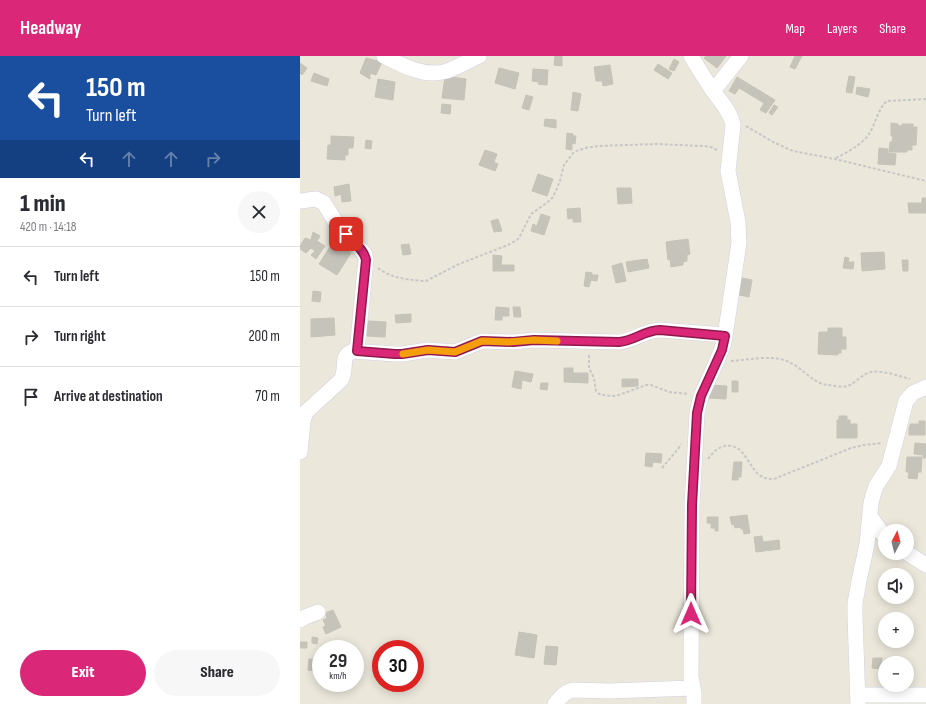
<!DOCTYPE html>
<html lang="en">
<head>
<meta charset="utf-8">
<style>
  body { margin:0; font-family:"Sofia Sans Condensed",sans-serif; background:#f7f7f7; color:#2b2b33; height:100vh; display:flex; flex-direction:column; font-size:15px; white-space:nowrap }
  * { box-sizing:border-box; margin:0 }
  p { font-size:13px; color:#7c7c81 }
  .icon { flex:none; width:22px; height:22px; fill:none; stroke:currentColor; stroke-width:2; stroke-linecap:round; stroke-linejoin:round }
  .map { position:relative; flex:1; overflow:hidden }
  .drawer { display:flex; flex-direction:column; background:#fff; width:300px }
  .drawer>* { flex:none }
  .banner { background:#1a4fa0; color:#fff; overflow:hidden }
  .needle { width:26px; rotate:7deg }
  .fabs { position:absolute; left:578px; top:468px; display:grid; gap:8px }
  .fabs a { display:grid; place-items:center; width:36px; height:36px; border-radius:50%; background:#fff; box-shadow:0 2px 10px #0003; font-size:20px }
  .speed { position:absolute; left:12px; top:584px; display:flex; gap:8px; font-size:20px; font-weight:700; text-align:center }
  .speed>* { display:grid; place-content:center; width:52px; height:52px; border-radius:50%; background:#fff; box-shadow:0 2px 10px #0003; line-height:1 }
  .speed small { font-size:10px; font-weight:400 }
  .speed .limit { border:6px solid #d22; background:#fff; color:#111 }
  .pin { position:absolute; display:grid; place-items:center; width:34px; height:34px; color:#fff; margin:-17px; border-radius:8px; box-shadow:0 2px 6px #0006 }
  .me { position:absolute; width:44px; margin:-22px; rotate:0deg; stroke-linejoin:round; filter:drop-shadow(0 0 3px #0008) }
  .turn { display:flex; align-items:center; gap:14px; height:84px; padding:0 20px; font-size:18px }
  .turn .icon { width:52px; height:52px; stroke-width:2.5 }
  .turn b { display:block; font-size:28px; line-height:34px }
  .lanes { display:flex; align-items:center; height:38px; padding:0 20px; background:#0003; justify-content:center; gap:20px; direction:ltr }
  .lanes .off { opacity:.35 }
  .round { display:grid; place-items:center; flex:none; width:42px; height:42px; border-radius:21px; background:#f7f7f7 }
  .overview { display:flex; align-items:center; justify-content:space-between; height:68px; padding:0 20px }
  h1 { font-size:24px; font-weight:800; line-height:30px }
  .button { display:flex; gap:8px; margin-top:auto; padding:8px 20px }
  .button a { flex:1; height:46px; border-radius:24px; background:#db2777; color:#fff; font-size:16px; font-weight:800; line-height:46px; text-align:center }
  .button a+a { background:#f7f7f7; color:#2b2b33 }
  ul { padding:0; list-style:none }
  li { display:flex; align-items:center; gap:12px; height:60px; padding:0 20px; border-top:1px solid #e1e1e2 }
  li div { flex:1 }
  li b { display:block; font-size:15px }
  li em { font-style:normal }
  header { display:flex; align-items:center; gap:24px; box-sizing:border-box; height:56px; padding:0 20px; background:#db2777; color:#fff }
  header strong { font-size:19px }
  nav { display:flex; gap:22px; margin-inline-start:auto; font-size:14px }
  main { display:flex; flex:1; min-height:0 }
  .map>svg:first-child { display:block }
  .building { fill:#c6c3bb; stroke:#c6c3b5 }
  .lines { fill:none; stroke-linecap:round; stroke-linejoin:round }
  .minor-casing { stroke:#d1d1e1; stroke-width:16 }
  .path { stroke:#c7c7c7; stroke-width:2; stroke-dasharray:3 2; stroke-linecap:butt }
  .minor { stroke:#fff; stroke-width:15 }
  .route-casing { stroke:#8e194d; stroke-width:10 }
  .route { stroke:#db2777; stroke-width:7 }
  .slow { stroke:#f59e0b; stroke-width:7 }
</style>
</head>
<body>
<header>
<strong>Headway</strong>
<nav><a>Map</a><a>Layers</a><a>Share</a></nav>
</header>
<main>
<section class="drawer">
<div class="banner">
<div class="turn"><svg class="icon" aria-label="left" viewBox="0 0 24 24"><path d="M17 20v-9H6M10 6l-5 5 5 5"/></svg><div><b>150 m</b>Turn left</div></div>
<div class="lanes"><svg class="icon" aria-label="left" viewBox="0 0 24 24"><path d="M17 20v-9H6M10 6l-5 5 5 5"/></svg><svg class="icon off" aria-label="ahead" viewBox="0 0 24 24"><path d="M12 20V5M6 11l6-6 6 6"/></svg><svg class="icon off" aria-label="ahead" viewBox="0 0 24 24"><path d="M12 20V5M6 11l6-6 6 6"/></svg><svg class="icon off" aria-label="right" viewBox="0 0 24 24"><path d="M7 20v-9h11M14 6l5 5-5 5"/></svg></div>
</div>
<div class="overview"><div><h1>1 min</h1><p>420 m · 14:18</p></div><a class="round"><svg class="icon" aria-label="close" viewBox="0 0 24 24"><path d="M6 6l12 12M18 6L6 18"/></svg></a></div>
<ul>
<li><svg class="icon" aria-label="left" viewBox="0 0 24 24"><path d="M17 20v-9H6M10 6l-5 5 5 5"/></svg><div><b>Turn left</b></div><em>150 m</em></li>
<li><svg class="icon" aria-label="right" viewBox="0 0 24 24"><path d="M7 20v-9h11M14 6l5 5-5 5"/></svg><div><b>Turn right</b></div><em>200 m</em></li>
<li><svg class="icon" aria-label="arrive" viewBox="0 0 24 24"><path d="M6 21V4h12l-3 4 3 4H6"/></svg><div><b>Arrive at destination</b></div><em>70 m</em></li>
</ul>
<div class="button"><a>Exit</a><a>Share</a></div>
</section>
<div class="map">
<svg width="626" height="648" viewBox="0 0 626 648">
  <rect width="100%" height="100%" fill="#ebe7db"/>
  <path class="building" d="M255 0H262V10L254 9Z
    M406 0H426L417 12 404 2Z
    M495 0H502L495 13 490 11Z
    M66 2 82 6 76 19 70 17V23L60 17Z
    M374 3 379 6 374 15 369 13Z
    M0 7 7 12 2 19 0 17Z
    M358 8 372 17 368 23 354 14Z
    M310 9 313 28 303 30 302 25H296L294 11Z
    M199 12 219 17 215 33 195 27Z
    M233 13 248 14 247 29 238 28 239 26 232 25Z
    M14 17 29 23 27 30 11 25Z
    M145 20 166 23 164 44 142 42Z
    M549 20 555 21 552 37 546 36Z
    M437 21 475 44 466 57 460 54 464 47 439 32 435 38 429 35Z
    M78 23 95 26 93 44 75 41Z
    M557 31 570 33 568 41 556 38Z
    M273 36 281 38 278 55 271 54Z
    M226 39 233 41 229 54 222 52Z
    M142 48 151 49 150 58 141 57Z
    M474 49 478 51 472 59 469 57Z
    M245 63 256 64V72L244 70Z
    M591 67 598 68V70H602V68H613V71H617L616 89H612V94H607V96H589L590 86H592L593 80H591Z
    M267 77 273 78V80H276L275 88 272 87V94L266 93Z
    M31 80 54 81 53 92H48V99H45V104L27 103 28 89H31Z
    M66 84 72 85 71 93 65 92Z
    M579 92 588 93V97L596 98 595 109 578 108Z
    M185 94 197 98 194 106 198 108 195 115 179 109Z
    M238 118 253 123 247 140 232 135Z
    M49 128 51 145 42 146 41 138 35 140 34 131Z
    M317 132H331L332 147 318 148Z
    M622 142H626V157H609L608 147H622Z
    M280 152 281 166H273V162L268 163 267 153Z
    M241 158 250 161 244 179 231 175 233 168 237 170Z
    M198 163 202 175 194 176 191 165Z
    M13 176 20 180 17 185 25 190 16 203 11 199 15 195 11 192 6 197 0 193V190L5 182 11 184Z
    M388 183 390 198 387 199V205L383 206V209L371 211 370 203 368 204 366 186Z
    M33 186 51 197 37 219 19 208Z
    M109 188 111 198 103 199 101 189Z
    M584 196 585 213 562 215 561 197Z
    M193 199 202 200 201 209H214V215H193Z
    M545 201 549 202 548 206H554L553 213 543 212Z
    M347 203 349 212 328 216 326 206Z
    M602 204H608V215H603Z
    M322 207 326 225 316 227 312 210Z
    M286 216 292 217V219H298L297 225 291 224 289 231 284 230Z
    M442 222 452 224 449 241 439 239Z
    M13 235 21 236 20 246 12 245Z
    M196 251 209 252V260H202V264H195Z
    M213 251H220L221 261H214Z
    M111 258V266L96 267 95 259Z
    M34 262 35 279 11 281V263Z
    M68 265 86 266 85 281 67 280Z
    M528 272H542V281H546V293H541V297H538V299L518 298 519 276H528Z
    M264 312H273V317H288V327L264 326Z
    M215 315 233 318 231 326 222 324 221 333 212 331Z
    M322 323H338V330L322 331Z
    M432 325H438V336H432Z
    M241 327H248L247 334 240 333Z
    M410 329 427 330 426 343 409 342Z
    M539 360H547V364H550V368H557V382H537V364H539Z
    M619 365H625V379H609V371H610V368H619Z
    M615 387 626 388V402H623V399L614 398Z
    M346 397 362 398 361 407 353 406 352 411 345 410Z
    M607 401H622L621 416H618L617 423 608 422 609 416H606Z
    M434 406H442L441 421H438V424H432Z
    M447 459 450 477 444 478 443 473H441L440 471 435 472 434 468 432 469 430 461Z
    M407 461H418V475H415V472H411V467H407Z
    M462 480 463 486 479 484 480 493 456 496 454 481Z
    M33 554 41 571 26 578 23 571 26 570 23 564 27 562 25 557Z
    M219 576 237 579 234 602 215 599Z
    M12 581 18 582 17 588 12 587Z
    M0 586H7V592H0Z
    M246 590 258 591 256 609 244 608Z
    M21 599V616L8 614 9 603 20 604Z
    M573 602H582L581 613 572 612Z"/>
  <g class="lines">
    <defs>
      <path id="minor" d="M84 0C103 10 126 22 147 15 158 11 168 5 179 0
        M391 0C398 12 405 23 413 35 420 45 431 56 433 69L428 115 438 166 439 187 424 287 416 307 401 340 397 357 392 449 391 621 394 637V648
        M413 35 441 0
        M0 145 16 143 24 147 38 170 63 196 65 199 66 203 57 295
        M0 396 3 365 6 356 41 324C48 313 39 300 53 295L95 298H102L128 294 155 296 182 285 213 286 234 284 319 286C334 285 345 274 360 274L425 279
        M570 460 585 481
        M607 497 626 509
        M0 564 5 561 18 556
        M558 639H626
        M255 648C260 642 264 636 273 634L309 635 393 632
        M558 648 555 560V547L559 525 567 488 571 447 573 439 576 430 589 410 606 345 613 337 626 331"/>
    </defs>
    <use href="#minor" class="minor-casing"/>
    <path class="path" d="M446 70 473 86 493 95 535 103 626 125
      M536 102C546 97 557 91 565 83 575 73 577 53 587 45L626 43
      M78 212C91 222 105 223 122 225H126L159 208 208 189 217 184 220 180 231 158 248 146 253 141 260 125 264 109 274 96 285 92 298 90 358 88 403 90 411 91 417 94
      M289 299V312L294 322 296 335 298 337 301 339 314 340 319 339 346 329H351L369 336 389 338
      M431 305C449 304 472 298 489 306 503 312 513 328 528 329 535 330 544 332 550 329 557 325 563 318 571 316 582 314 599 320 610 323
      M408 403C414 395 421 388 432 390 435 391 438 392 440 394 452 406 454 424 474 423L551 392 564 389 582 387
      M362 412 378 393 381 388"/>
    <use href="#minor" class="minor"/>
  </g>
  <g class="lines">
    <defs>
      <path id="route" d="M46 178C53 186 64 193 66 204L57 295 95 298H102L128 294 155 296 182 285 213 286 234 284 319 286C334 285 345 274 360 274L425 280 422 294 401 340 397 357 392 449 391 558"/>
    </defs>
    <use href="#route" class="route-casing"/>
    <use href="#route" class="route"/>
    <path class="slow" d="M103 298 128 294 155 296 182 285 208 286 234 284 257 285"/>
  </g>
</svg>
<div class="fabs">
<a><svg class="needle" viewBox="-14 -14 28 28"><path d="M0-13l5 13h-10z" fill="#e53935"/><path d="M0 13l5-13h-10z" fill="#7c7c81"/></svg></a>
<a><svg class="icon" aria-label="sound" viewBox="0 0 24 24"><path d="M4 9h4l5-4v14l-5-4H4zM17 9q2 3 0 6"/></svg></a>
<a>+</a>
<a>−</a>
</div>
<div class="speed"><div>29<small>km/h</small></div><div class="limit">30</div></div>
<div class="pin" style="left:46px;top:178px;background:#d93025"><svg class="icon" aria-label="arrive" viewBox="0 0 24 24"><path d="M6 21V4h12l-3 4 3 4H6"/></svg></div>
<svg class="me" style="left:391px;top:558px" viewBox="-20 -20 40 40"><path d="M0-17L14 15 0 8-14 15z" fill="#db2777" stroke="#fff" stroke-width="4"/></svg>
</div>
</main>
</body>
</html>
